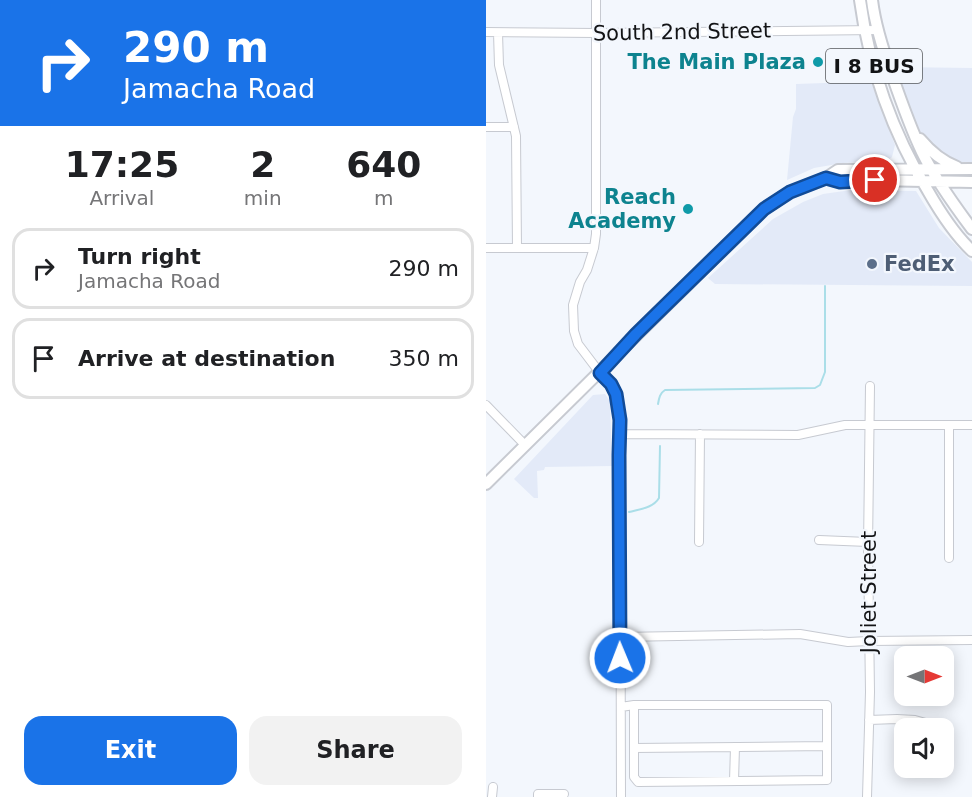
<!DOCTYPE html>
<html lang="en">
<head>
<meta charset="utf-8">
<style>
  body { margin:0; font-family:"DejaVu Sans",sans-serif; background:#f2f2f2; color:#202124; height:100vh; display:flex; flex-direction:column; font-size:22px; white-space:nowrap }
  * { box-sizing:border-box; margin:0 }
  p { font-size:20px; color:#757577 }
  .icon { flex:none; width:33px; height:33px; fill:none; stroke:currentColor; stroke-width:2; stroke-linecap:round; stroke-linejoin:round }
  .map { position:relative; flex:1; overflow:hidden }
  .sheet { display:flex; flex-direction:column; background:#fff; width:486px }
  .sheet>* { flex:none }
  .banner { background:#1a73e8; color:#fff; overflow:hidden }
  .needle { width:39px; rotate:90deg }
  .buttons { position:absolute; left:408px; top:646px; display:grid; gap:12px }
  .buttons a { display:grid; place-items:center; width:60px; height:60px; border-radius:12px; background:#fff; box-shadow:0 3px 15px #0003; font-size:30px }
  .pin { position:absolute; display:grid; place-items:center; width:51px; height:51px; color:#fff; margin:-26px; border:3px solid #fff; border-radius:50%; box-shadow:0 2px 6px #0007 }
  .me { position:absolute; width:66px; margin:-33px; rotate:359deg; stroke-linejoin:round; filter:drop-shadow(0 0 4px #0008) }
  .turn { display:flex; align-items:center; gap:21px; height:126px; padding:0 24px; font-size:27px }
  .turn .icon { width:78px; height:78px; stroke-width:2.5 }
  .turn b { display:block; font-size:42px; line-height:51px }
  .eta { display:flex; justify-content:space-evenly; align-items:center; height:102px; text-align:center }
  .eta b { font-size:36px; font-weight:600; line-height:42px }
  .cta { display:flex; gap:12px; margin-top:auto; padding:12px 24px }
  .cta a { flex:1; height:69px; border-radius:18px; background:#1a73e8; color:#fff; font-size:24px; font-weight:600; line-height:69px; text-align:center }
  .cta a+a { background:#f2f2f2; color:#202124 }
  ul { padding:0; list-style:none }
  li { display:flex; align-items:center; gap:18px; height:81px; margin:0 12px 9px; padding:0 12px; border:3px solid #e0e0e0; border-radius:18px }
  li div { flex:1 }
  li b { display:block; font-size:22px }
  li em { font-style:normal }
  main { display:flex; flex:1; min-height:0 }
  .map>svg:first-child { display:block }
  .built { fill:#e3eaf8 }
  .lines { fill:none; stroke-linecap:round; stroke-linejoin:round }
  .stream { stroke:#aadee8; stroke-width:2 }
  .minor-casing { stroke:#c7cad1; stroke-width:10 }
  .major-casing { stroke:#c7cad1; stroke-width:14 }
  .minor { stroke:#fff; stroke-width:8 }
  .major { stroke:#fff; stroke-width:10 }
  .route-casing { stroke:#114b97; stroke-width:15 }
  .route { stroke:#1a73e8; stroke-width:10 }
  .culture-dot { fill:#0f9aa8; stroke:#f3f7fd; stroke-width:2 }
  .service-dot { fill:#5c6f8a; stroke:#f3f7fd; stroke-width:2 }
  .labels { text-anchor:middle; stroke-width:4.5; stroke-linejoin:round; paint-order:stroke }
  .shield { fill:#f3f7fd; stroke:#56585b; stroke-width:1.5 }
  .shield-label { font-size:20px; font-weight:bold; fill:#131416 }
  .street-label { font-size:21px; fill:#131416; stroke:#f3f7fd }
  .culture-label { font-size:21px; font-weight:bold; fill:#0d838f; stroke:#f3f7fd; text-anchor:end }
  .service-label { font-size:21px; font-weight:bold; fill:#4e5e75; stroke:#f3f7fd; text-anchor:start }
</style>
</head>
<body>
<main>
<section class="sheet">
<div class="banner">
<div class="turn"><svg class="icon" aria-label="right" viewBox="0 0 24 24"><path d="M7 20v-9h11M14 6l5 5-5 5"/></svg><div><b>290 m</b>Jamacha Road</div></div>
</div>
<div class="eta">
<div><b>17:25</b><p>Arrival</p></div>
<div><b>2</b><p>min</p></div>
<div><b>640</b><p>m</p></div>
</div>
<ul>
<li><svg class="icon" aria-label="right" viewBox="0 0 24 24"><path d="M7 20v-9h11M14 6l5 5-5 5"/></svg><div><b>Turn right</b><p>Jamacha Road</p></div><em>290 m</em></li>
<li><svg class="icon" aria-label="arrive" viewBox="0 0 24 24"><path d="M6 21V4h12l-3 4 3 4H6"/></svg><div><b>Arrive at destination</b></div><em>350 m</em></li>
</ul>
<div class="cta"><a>Exit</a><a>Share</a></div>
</section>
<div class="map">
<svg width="486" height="797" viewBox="0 0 486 797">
  <rect width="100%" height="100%" fill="#f3f7fd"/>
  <path class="built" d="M409 67 486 68V162H454L437 145Z
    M384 79 409 145 406 157 402 160 357 163 328 168 301 180 307 117 310 109V84L367 82Z
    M365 190 430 191 453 228 486 262V286L229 284 222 278 287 219 317 202 337 194Z
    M119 394 124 401 126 466 59 467 58 470 51 471 52 498H48L28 479 107 395Z"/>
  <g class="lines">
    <path class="stream" d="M172 404C173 398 174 393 179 390L329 388 334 385 339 372V286
      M143 512C154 509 167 508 173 498L174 446"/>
    <defs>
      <path id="minor" d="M110 0V234L108 248 101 270 94 282 87 305 88 331 92 344 114 373 125 384 130 394 134 411 135 797
        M0 32 110 33 392 30
        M12 33 13 65 30 136 31 248
        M0 127H28
        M0 248H108
        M0 405 39 445
        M463 425V558
        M134 434 312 435 359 425H486
        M333 540 382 542
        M213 542 214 434
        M134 637 314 634 362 642 383 641 486 640
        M135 707 148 705H341V780L152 782 148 777V705
        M383 720 411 719 429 720 461 729
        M148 748 341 746
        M248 781 249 747
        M6 797 7 787
        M52 797V794H78
        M381 797 384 692 382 548 384 386"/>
      <path id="major" d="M374 0C383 67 407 134 442 191 454 212 468 234 486 251
        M386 0C389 26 397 50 406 75 415 101 424 127 436 152 449 179 468 205 486 229
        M434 139C444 151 455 161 471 167
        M340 178 354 182 389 180 486 182
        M0 484 278 209 304 192 340 178 352 170 486 169"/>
    </defs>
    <use href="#minor" class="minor-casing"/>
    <use href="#major" class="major-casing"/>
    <use href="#minor" class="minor"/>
    <use href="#major" class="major"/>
  </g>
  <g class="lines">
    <defs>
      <path id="route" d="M134 658 133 455 134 420 130 394 125 384 114 373 150 334 278 209 304 192 340 178 354 182 389 180"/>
    </defs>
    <use href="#route" class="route-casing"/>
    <use href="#route" class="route"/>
  </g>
  <g class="culture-dot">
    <circle cx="332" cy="62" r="6"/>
    <circle cx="202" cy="209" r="6"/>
  </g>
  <circle class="service-dot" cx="386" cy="264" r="6"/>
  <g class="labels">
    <rect class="shield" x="340" y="49" width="96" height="34" rx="4.5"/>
    <g class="shield-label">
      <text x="388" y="73">I 8 BUS</text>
    </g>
    <g class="street-label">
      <text transform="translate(196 32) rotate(-1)" y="7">South 2nd Street</text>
      <text transform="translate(383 592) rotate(-90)" y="7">Joliet Street</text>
    </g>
    <g class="culture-label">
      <text x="320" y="69">The Main Plaza</text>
      <text x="190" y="204">Reach<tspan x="190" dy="24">Academy</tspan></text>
    </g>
    <g class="service-label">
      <text x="398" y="271">FedEx</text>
    </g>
  </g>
</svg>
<div class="buttons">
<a><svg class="needle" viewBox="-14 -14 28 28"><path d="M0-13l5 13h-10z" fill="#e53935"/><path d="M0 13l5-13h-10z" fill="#757577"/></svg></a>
<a><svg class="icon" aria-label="sound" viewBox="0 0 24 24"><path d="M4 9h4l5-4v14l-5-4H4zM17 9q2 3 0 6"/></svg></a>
</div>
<div class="pin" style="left:389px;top:180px;background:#d93025"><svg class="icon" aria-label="arrive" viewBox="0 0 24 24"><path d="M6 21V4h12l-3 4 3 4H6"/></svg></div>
<svg class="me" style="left:134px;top:658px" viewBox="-20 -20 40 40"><circle r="17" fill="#1a73e8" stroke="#fff" stroke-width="3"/><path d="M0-11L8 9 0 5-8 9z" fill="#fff"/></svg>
</div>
</main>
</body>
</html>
